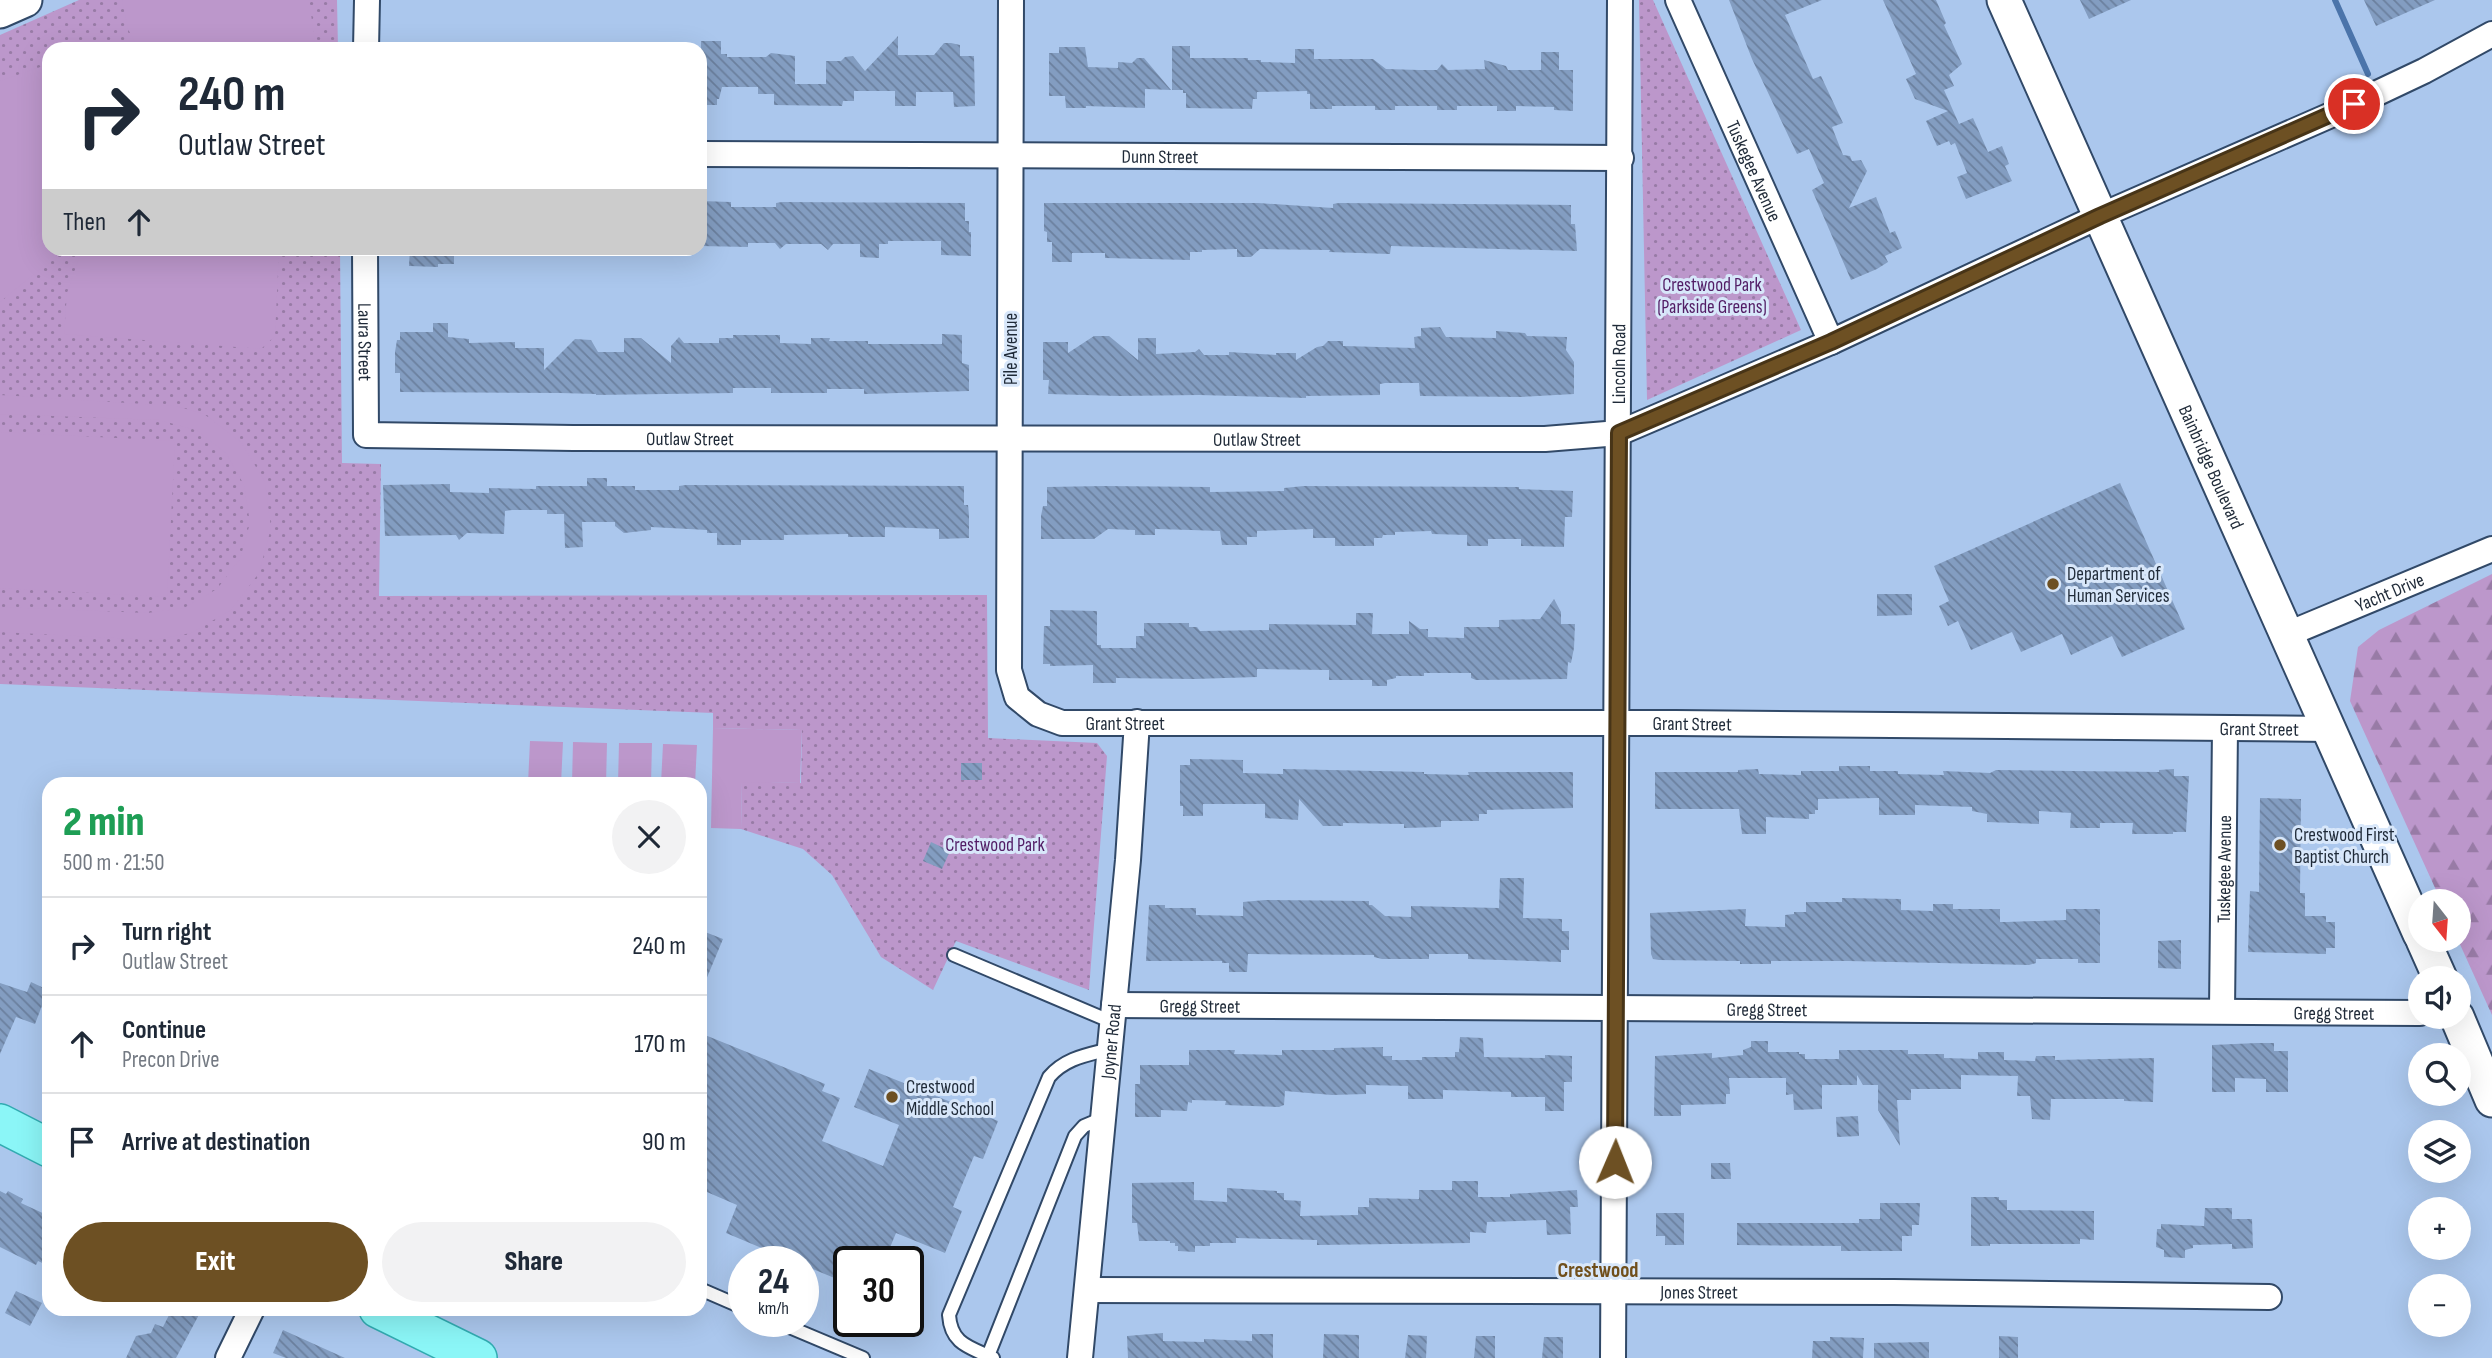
<!DOCTYPE html>
<html lang="en">
<head>
<meta charset="utf-8">
<style>
  body { margin:0; font-family:"Sofia Sans Condensed",sans-serif; background:#f2f2f3; color:#1f2937; height:100vh; display:flex; flex-direction:column; font-size:26px; white-space:nowrap }
  * { box-sizing:border-box; margin:0 }
  p { font-size:23px; color:#747a83 }
  .icon { flex:none; width:38px; height:38px; fill:none; stroke:currentColor; stroke-width:2; stroke-linecap:round; stroke-linejoin:round }
  .map { position:relative; flex:1; overflow:hidden }
  .side { position:absolute; left:42px; top:777px; width:665px; height:539px; display:flex; flex-direction:column; background:#fff; border-radius:21px; box-shadow:0 7px 28px #0002 }
  .side>* { flex:none }
  .top-card { position:absolute; left:42px; top:42px; width:665px; height:214px; border-radius:21px; box-shadow:0 7px 28px #0002; background:#fff; color:#1f2937; overflow:hidden }
  .needle { width:46px; rotate:163deg }
  .fabs { position:absolute; left:2408px; top:889px; display:grid; gap:14px }
  .fabs a { display:grid; place-items:center; width:63px; height:63px; border-radius:50%; background:#fff; box-shadow:0 7px 28px #0002; font-size:35px }
  .speed { position:absolute; left:728px; top:1246px; display:flex; gap:14px; font-size:35px; font-weight:700; text-align:center }
  .speed>* { display:grid; place-content:center; width:91px; height:91px; border-radius:50%; background:#fff; box-shadow:0 7px 28px #0002; line-height:1 }
  .speed small { font-size:18px; font-weight:400 }
  .speed .limit { border:4px solid #111; border-radius:10px; background:#fff; color:#111 }
  .pin { position:absolute; display:grid; place-items:center; width:60px; height:60px; color:#fff; margin:-30px; border:4px solid #fff; border-radius:50%; box-shadow:0 2px 7px #0007 }
  .me { position:absolute; width:77px; margin:-38px; rotate:1deg; stroke-linejoin:round; filter:drop-shadow(0 0 5px #0008) }
  .turn { display:flex; align-items:center; gap:24px; height:147px; padding:0 21px; font-size:32px }
  .turn .icon { width:91px; height:91px; stroke-width:2.5 }
  .turn b { display:block; font-size:49px; line-height:60px }
  .then { display:flex; align-items:center; height:66px; padding:0 21px; background:#0003; gap:14px; font-size:26px }
  .round { display:grid; place-items:center; flex:none; width:74px; height:74px; border-radius:37px; background:#f2f2f3 }
  .headline { display:flex; align-items:center; justify-content:space-between; height:119px; padding:0 21px }
  h1 { font-size:42px; font-weight:800; line-height:52px; color:#1e9e55 }
  .cta { display:flex; gap:14px; margin-top:auto; padding:14px 21px }
  .cta a { flex:1; height:80px; border-radius:42px; background:#6d5023; color:#fff; font-size:28px; font-weight:800; line-height:80px; text-align:center }
  .cta a+a { background:#f2f2f3; color:#1f2937 }
  ul { padding:0; list-style:none }
  li { display:flex; align-items:center; gap:21px; height:98px; padding:0 21px; border-top:2px solid #e0e1e3 }
  li div { flex:1 }
  li b { display:block; font-size:26px }
  li em { font-style:normal }
  .map>svg:first-child { display:block }
  .grass { fill:url(#grass-dots) }
  .forest { fill:url(#forest-firs) }
  .garden { fill:#bc97cb }
  .lines { fill:none; stroke-linecap:round; stroke-linejoin:round }
  .stream { stroke:#4b74aa; stroke-width:6 }
  .building { fill:url(#building-back-hatch) }
  .lane-casing { stroke:#314968; stroke-width:16 }
  .street-casing { stroke:#314968; stroke-width:28 }
  .secondary-casing { stroke:#314968; stroke-width:37 }
  .primary-casing { stroke:#32abb1; stroke-width:40 }
  .lane { stroke:#fff; stroke-width:12 }
  .street { stroke:#fff; stroke-width:24 }
  .secondary { stroke:#fff; stroke-width:33 }
  .primary { stroke:#8bf6f7; stroke-width:37 }
  .route-casing { stroke:#473417; stroke-width:18 }
  .route { stroke:#6d5023; stroke-width:12 }
  .poi-dot { fill:#6d5023; stroke:#d8e7fa; stroke-width:2.5 }
  .labels { text-anchor:middle; stroke-width:6; stroke-linejoin:round; paint-order:stroke }
  .street-label { font-size:19px; fill:#1f2a38; stroke:#d8e7fa }
  .park-label { font-size:19px; fill:#521d65; stroke:#d8e7fa }
  .poi-label { font-size:19px; fill:#1f2a38; stroke:#d8e7fa; text-anchor:start }
  .neighbourhood-label { font-size:21px; font-weight:bold; fill:#704f1b; stroke:#d8e7fa }
</style>
</head>
<body>
<div class="map">
<svg width="2492" height="1358" viewBox="0 0 2492 1358">
  <defs>
    <pattern id="grass-dots" width="8" height="8" patternUnits="userSpaceOnUse" patternTransform="scale(1.75)"><rect width="8" height="8" fill="#bc97cb"/><path d="M2 2h.1M6 6h.1" fill="none" stroke="#987ba6" stroke-width="1.8" stroke-linecap="round"/></pattern>
    <pattern id="forest-firs" width="22" height="20" patternUnits="userSpaceOnUse" patternTransform="scale(1.75)"><rect width="22" height="20" fill="#bc97cb"/><path d="M5 1l3.5 6h-7zM16 11l3.5 6h-7z" fill="#987ba6"/></pattern>
    <pattern id="building-back-hatch" width="6" height="6" patternUnits="userSpaceOnUse" patternTransform="scale(1.75)"><rect width="6" height="6" fill="#839dc1"/><path d="M-1 5l2 2M0 0l6 6M5-1l2 2" fill="none" stroke="#6b809e"/></pattern>
  </defs>
  <rect width="100%" height="100%" fill="#abc7ed"/>
  <path class="grass" d="M79 0H337L338 49H49V248L340 249 342 463 381 464 379 596 987 595 988 738 1097 743 1107 756 1089 990 956 941 933 990 881 957 832 875 803 849 741 829 742 781 801 783 802 730 713 728V713L0 684V35Z
    M1639 0H1653L1801 330 1647 400Z"/>
  <path class="forest" d="M2492 574V1015L2458 940 2459 901H2441L2350 701 2358 647 2379 630Z"/>
  <path class="garden" d="M122 0H309L316 49H138L128 29Z
    M49 64V248L55 249 40 269 0 302V81Z
    M82 249H279L275 336 261 349 64 334 67 293Z
    M0 395 176 406 204 414 241 442 265 482 271 528 259 573 231 610 191 633 154 640 0 632V607L147 613 184 608 217 589 240 559 250 523 244 485 226 453 196 430 159 420 0 414Z
    M0 432 175 441 167 597 0 588Z
    M713 728 802 730 800 783 742 782 741 829 711 828Z
    M530 741 563 742 561 784H528Z
    M573 742 607 743 606 784H572Z
    M619 743H652L651 784H618Z
    M663 744 697 745 695 784H661Z"/>
  <g class="lines">
    <path class="stream" d="M2335 0 2368 74"/>
  </g>
  <path class="building" d="M1729 0H1822L1785 15 1813 79 1821 76 1843 123 1832 127 1843 155 1850 156 1852 161 1861 160 1867 171 1849 208 1876 197 1890 233 1895 231 1902 248 1885 256 1888 262 1877 269 1851 280 1812 190 1824 183 1809 149 1797 154 1752 59Z
    M1883 0H1936L1946 23 1944 25 1962 64 1949 75 1954 86 1944 90 1959 124 1973 118 1988 152 2002 146 2009 164 2005 166 2012 181 1966 199 1957 177 1967 173 1955 143 1951 145 1949 141 1937 146 1926 121 1948 111 1915 99 1906 79 1916 74Z
    M2080 0H2131L2089 19Z
    M2364 0H2435L2376 26Z
    M898 36V55H934L944 43H951L960 45V56H974L975 106 954 107 953 92H916V106H895V91H854V101H843L842 106 774 105V94H758V87H722L719 99H717V105H700L701 41H721V54H727V57H766L771 53 795 56V84H826V61H841L845 57 853 56 865 71Z
    M1172 46H1190V58H1248V60H1261V62L1295 63V49H1314V59H1373L1386 69 1419 70H1437L1442 64 1448 70 1485 69 1484 60 1506 66 1508 70H1541V52H1559V70H1573V111L1554 110V107L1516 106V111H1497V106H1457V110H1437V106H1395V110H1375V106H1332V109H1310V94H1307V91L1257 92V99H1253L1252 109 1186 108V93H1183V90H1172Z
    M1059 47H1085L1088 67 1118 68V62L1132 63 1137 58H1144L1171 90 1145 89V108L1086 106V108H1066L1065 96H1049V53H1059Z
    M700 201 731 202V207H776V203L782 202 965 203V221H969V232H971V256L941 255V241H888V244H879V258L860 257V244H833L828 250 821 244H786L780 249 775 243H748V247L700 246Z
    M1044 203H1258L1333 208V204L1339 203 1571 205V224H1575L1577 251 1391 246 1390 254 1329 252 1330 250 1260 249 1251 257H1237V249L1202 250V252H1190V260L1105 258V253H1072V262H1052V242H1047V232L1044 231Z
    M410 248H454V264H438V267L409 266Z
    M433 323H448V337L469 339V343L515 342V348H544V370L575 339 591 340 598 352H624V338H641L671 363V346L679 337 684 343H719V338H733V335H780V343L811 344V338H830L829 341H868V344H942V334L962 335V363L969 365V391L864 394V389H827V393H771V388H733V393L596 395V394L560 393 400 392V373H395V352L397 340H400V332H433Z
    M1440 327 1446 337 1496 338V331L1525 333 1527 336 1567 337 1566 350 1574 362V394L1520 397 1420 396 1419 383H1385L1380 384V395L1306 396V398L1199 395 1119 396 1048 394 1049 380H1043V342H1068V353L1094 336H1109L1138 360V338H1156V354L1195 352 1199 349 1204 355H1229V352L1276 355V353H1296V360L1317 347 1323 346 1328 341H1343V346L1415 348 1414 337 1421 336V328Z
    M587 478H607V486H635V490H679V486L686 485 964 486V505H968L969 515V538L939 539V529L885 527V537H848V534L784 535V540H741V545H717V533H707V530L651 527V530L624 533 615 526V522H582L583 547 565 548 564 514H547V510H512L505 511 504 534 467 533 459 540 456 535 385 536 383 485 450 484V492L489 493V488L536 489V486H587Z
    M2120 483 2185 629 2122 657 2112 636 2071 655 2062 634 2021 652 2012 632 1971 650 1958 621 1948 626 1939 606 1949 601 1934 566Z
    M1104 486 1210 487V492L1284 491V488L1304 486 1519 487V489L1573 491 1572 517H1565L1564 547 1521 546V539H1488V546H1467V535L1432 534 1431 531 1395 532V535H1383L1382 538H1374V546H1335V538H1313V529L1257 531V537H1247V545H1222L1220 531 1191 530 1155 529V535H1135V530L1108 529 1094 539H1041V516L1043 506H1047V487Z
    M1877 594H1912V615L1877 616Z
    M1554 599 1561 612V624H1575L1574 648 1571 663 1568 662 1567 679 1476 680 1471 678V673H1424V676H1396V678L1387 680V686H1372V680H1329V670L1257 669V677L1194 679 1116 678V683H1093V665L1050 666V664H1043L1044 626H1050V610L1097 611V645H1101V648H1136V636H1144V623H1189V627H1197L1200 631 1269 630V624L1356 625V613H1373L1372 634H1409V621L1420 629H1428V637L1464 638V627H1499V620L1540 619Z
    M1190 759 1243 760V773L1283 774V769L1424 772V774L1469 775 1468 772H1573V808L1487 810V814H1479V821H1441V827L1404 828V824L1343 823V826H1323L1299 799 1298 820 1265 818V804H1203V816H1183V806H1180V765H1190Z
    M961 763H982V780H961Z
    M1839 766H1870V771H1898V774L1944 775 1943 771 1990 773 1996 770 2159 772V770L2174 769V776H2189L2186 832H2173V834H2132L2133 823H2100V828H2070L2071 813 2039 811V824L1987 822V814L1972 811V807L1915 805V815H1879V798L1818 799V810H1815V814H1809V819L1766 817V834H1742L1739 809H1655V772H1738V770L1758 769 1759 774 1801 775V771H1839Z
    M2260 798 2301 799 2300 893H2305V916H2326V922H2335V948H2326V954L2248 952 2250 891 2259 892Z
    M931 842 950 851 942 869 923 861Z
    M1500 878H1524L1523 918 1562 919V931H1569V950H1561V962L1468 959V954H1429V959H1382L1374 957V955L1248 954 1247 972H1229V963H1222V961H1146L1149 905H1165V908H1196V915L1243 916V902L1265 900 1369 901V905H1372L1385 916 1411 917V906L1499 908Z
    M1842 898 1901 899V910L1933 911V904H1953V909H2000V922H2007L2066 920V909H2100V963H2078V959H2036V963L2029 965 1848 961H1771V964H1740V961L1659 960 1653 959 1651 954 1650 913 1746 909 1745 926 1785 927V915L1794 914V912H1806V902H1842Z
    M700 930 723 939 701 992 700 991Z
    M2181 940V969L2158 968V941Z
    M31 982 48 990 35 1024 16 1017 0 1054V983L27 992Z
    M700 1033 825 1084 822 1091 840 1098 822 1141 883 1166 899 1125 854 1107 869 1069 998 1121 983 1159 974 1156 953 1207 962 1211 945 1253 896 1233 884 1262H849V1284L803 1265V1262H795L726 1233 737 1205 700 1189V1074L706 1058 700 1057Z
    M1460 1037 1483 1038 1484 1057 1545 1058V1055L1572 1056V1082H1564V1111H1545V1097H1511V1092L1443 1090V1099H1408V1086L1366 1085V1094L1332 1095 1285 1091 1284 1105 1279 1107 1225 1105 1226 1101 1192 1100V1103L1188 1102 1187 1111 1161 1110V1117H1135V1084H1140V1065H1189V1050H1235L1234 1054 1282 1055V1050H1334V1048L1383 1047V1056H1392V1060H1422V1057H1455V1052H1459Z
    M1751 1041H1768V1052H1799V1054H1805V1059H1839V1050H1908V1054H1944V1058L1978 1059V1052H2004V1060L2035 1061 2036 1056H2055V1060L2154 1058 2153 1102 2124 1101V1099H2051L2050 1120 2032 1119 2030 1096H2017L2018 1076 1961 1075V1089H1911V1100H1897L1900 1146 1878 1110V1085H1863L1857 1075V1085H1822V1109L1794 1110 1793 1094 1786 1095V1078H1729L1730 1094H1726V1104L1681 1105V1116H1654L1655 1056 1712 1053V1058L1743 1055V1050L1751 1047Z
    M2257 1043H2274V1051H2288V1092H2266V1079L2235 1078V1092H2212V1045Z
    M1858 1116 1859 1136 1837 1137 1836 1117Z
    M1711 1163H1730L1731 1179H1711Z
    M1452 1181H1478V1197H1510V1194L1577 1190 1578 1207H1570L1571 1234 1547 1235 1546 1220 1487 1222 1486 1233 1470 1232V1243L1317 1245V1240L1236 1238V1243H1210V1246H1195V1252L1178 1251V1246H1175V1243H1170V1241H1139L1137 1223H1132V1183L1194 1182V1200L1227 1202V1188L1277 1191V1193H1284V1200L1301 1201 1300 1216 1358 1215V1207H1369V1198L1419 1199V1190H1452Z
    M0 1191 6 1194 8 1191 23 1199 21 1203 49 1216V1266L38 1261 36 1265 0 1247Z
    M1971 1197H1999V1200H2007V1210L2094 1211V1240L2080 1239V1244H1990V1246H1971Z
    M1880 1203H1920L1919 1225H1912V1236H1902V1251H1841V1246L1737 1245V1223H1859V1219H1880Z
    M2205 1208H2232V1219H2252L2253 1248 2232 1249V1244L2193 1245V1248L2185 1250V1258L2164 1257V1250L2156 1247 2157 1229H2161V1224L2204 1226Z
    M1656 1213H1684V1245H1665V1236H1656Z
    M16 1291 42 1303 30 1326 5 1313Z
    M172 1309H202L176 1358H126L136 1336 151 1333 155 1324 163 1327Z
    M283 1330 345 1358H286L273 1353Z
    M1163 1333V1341L1204 1342V1339L1252 1341V1334H1273V1358H1128L1127 1336Z
    M1324 1334 1359 1335V1358H1323Z
    M1408 1335 1427 1336 1426 1358H1405Z
    M1476 1336H1495V1358H1474Z
    M1999 1336 2018 1337V1358H1999Z
    M1544 1337H1563V1358H1542Z
    M1830 1337 1864 1338 1863 1358H1812L1813 1341H1830Z
    M1929 1342V1358H1874V1343Z"/>
  <g class="lines">
    <defs>
      <path id="lane" d="M954 955 1112 1022
        M700 1289 744 1308
        M775 1321 863 1358
        M988 1356 1075 1136 1084 1126 1103 1118
        M993 1358C969 1347 951 1344 949 1315L1049 1077C1065 1058 1087 1055 1110 1049"/>
      <g id="street">
        <path id="s1" d="M1011 0 1009 670 1017 697 1038 714 1062 723H1676L2330 729"/>
        <path id="s2" d="M1678 0 1831 342"/>
        <path d="M366 49 367 0"/>
        <path id="s3" d="M700 154 1621 158"/>
        <path id="s4" d="M365 248 366 435 573 438 1470 439H1545L1619 433 1831 342 2100 216 2331 115 2424 71 2492 34"/>
        <path id="s5" d="M2288 634 2492 549"/>
        <path id="s6" d="M1114 1005 2420 1013"/>
        <path id="s7" d="M2222 1011 2225 729"/>
        <path id="s8" d="M1087 1290 1894 1292 2269 1297"/>
        <path d="M228 1358 252 1309"/>
        <path id="s9" d="M1080 1358 1128 860 1137 722"/>
        <path id="s10" d="M1613 1358 1620 0"/>
      </g>
      <g id="secondary">
        <path id="s11" d="M2004 0 2420 934"/>
        <path d="M0 11 25 0"/>
        <path d="M2423 940 2440 978"/>
        <path d="M2457 1017 2492 1100"/>
      </g>
      <path id="primary" d="M0 1123 49 1148
        M378 1309 478 1358"/>
    </defs>
    <use href="#lane" class="lane-casing"/>
    <use href="#street" class="street-casing"/>
    <use href="#secondary" class="secondary-casing"/>
    <use href="#primary" class="primary-casing"/>
    <use href="#lane" class="lane"/>
    <use href="#street" class="street"/>
    <use href="#secondary" class="secondary"/>
    <use href="#primary" class="primary"/>
  </g>
  <g class="lines">
    <defs>
      <path id="route" d="M1615 1162 1619 433 1831 342 2100 216 2354 104"/>
    </defs>
    <use href="#route" class="route-casing"/>
    <use href="#route" class="route"/>
  </g>
  <g class="poi-dot">
    <circle cx="2053" cy="584" r="7"/>
    <circle cx="2280" cy="845" r="7"/>
    <circle cx="892" cy="1097" r="7"/>
  </g>
  <g class="labels">
    <g class="street-label">
      <text dy="7" stroke="none"><textPath href="#s3" startOffset="460">Dunn Street</textPath></text>
      <text dy="7" stroke="none"><textPath href="#s2" startOffset="187">Tuskegee Avenue</textPath></text>
      <text dy="7" stroke="none"><textPath href="#s4" startOffset="94">Laura Street</textPath></text>
      <text transform="translate(1010 349) rotate(-90)" y="7">Pile Avenue</text>
      <text dy="7" stroke="none"><textPath href="#s10" startOffset="994">Lincoln Road</textPath></text>
      <text dy="7" stroke="none"><textPath href="#s4" startOffset="511">Outlaw Street</textPath></text>
      <text dy="7" stroke="none"><textPath href="#s4" startOffset="1078">Outlaw Street</textPath></text>
      <text dy="7" stroke="none"><textPath href="#s11" startOffset="511">Bainbridge Boulevard</textPath></text>
      <text dy="7" stroke="none"><textPath href="#s5" startOffset="110">Yacht Drive</textPath></text>
      <text dy="7" stroke="none"><textPath href="#s1" startOffset="814">Grant Street</textPath></text>
      <text dy="7" stroke="none"><textPath href="#s1" startOffset="1381">Grant Street</textPath></text>
      <text dy="7" stroke="none"><textPath href="#s1" startOffset="1948">Grant Street</textPath></text>
      <text dy="7" stroke="none"><textPath href="#s7" startOffset="142">Tuskegee Avenue</textPath></text>
      <text dy="7" stroke="none"><textPath href="#s6" startOffset="86">Gregg Street</textPath></text>
      <text dy="7" stroke="none"><textPath href="#s6" startOffset="653">Gregg Street</textPath></text>
      <text dy="7" stroke="none"><textPath href="#s6" startOffset="1220">Gregg Street</textPath></text>
      <text dy="7" stroke="none"><textPath href="#s9" startOffset="318">Joyner Road</textPath></text>
      <text dy="7" stroke="none"><textPath href="#s8" startOffset="612">Jones Street</textPath></text>
    </g>
    <g class="park-label">
      <text x="1712" y="291">Crestwood Park<tspan x="1712" dy="22">(Parkside Greens)</tspan></text>
      <text x="995" y="851">Crestwood Park</text>
    </g>
    <g class="poi-label">
      <text x="2067" y="580">Department of<tspan x="2067" dy="22">Human Services</tspan></text>
      <text x="2294" y="841">Crestwood First<tspan x="2294" dy="22">Baptist Church</tspan></text>
      <text x="906" y="1093">Crestwood<tspan x="906" dy="22">Middle School</tspan></text>
    </g>
    <g class="neighbourhood-label">
      <text x="1598" y="1277">Crestwood</text>
    </g>
  </g>
</svg>
<div class="fabs">
<a><svg class="needle" viewBox="-14 -14 28 28"><path d="M0-13l5 13h-10z" fill="#e53935"/><path d="M0 13l5-13h-10z" fill="#747a83"/></svg></a>
<a><svg class="icon" aria-label="sound" viewBox="0 0 24 24"><path d="M4 9h4l5-4v14l-5-4H4zM17 9q2 3 0 6"/></svg></a>
<a><svg class="icon" aria-label="search" viewBox="0 0 24 24"><circle cx="10" cy="10" r="6"/><path d="M15 15l6 6"/></svg></a>
<a><svg class="icon" aria-label="layers" viewBox="0 0 24 24"><path d="M12 4l9 5-9 5-9-5zM3 14l9 5 9-5"/></svg></a>
<a>+</a>
<a>−</a>
</div>
<div class="speed"><div>24<small>km/h</small></div><div class="limit">30</div></div>
<div class="pin" style="left:2354px;top:104px;background:#d93025"><svg class="icon" aria-label="arrive" viewBox="0 0 24 24"><path d="M6 21V4h12l-3 4 3 4H6"/></svg></div>
<svg class="me" style="left:1615px;top:1162px" viewBox="-20 -20 40 40"><circle r="19" fill="#fff"/><path d="M0-13L10 11 0 6-10 11z" fill="#6d5023"/></svg>
<div class="top-card">
<div class="turn"><svg class="icon" aria-label="right" viewBox="0 0 24 24"><path d="M7 20v-9h11M14 6l5 5-5 5"/></svg><div><b>240 m</b>Outlaw Street</div></div>
<div class="then">Then<svg class="icon" aria-label="ahead" viewBox="0 0 24 24"><path d="M12 20V5M6 11l6-6 6 6"/></svg></div>
</div>
<section class="side">
<div class="headline"><div><h1>2 min</h1><p>500 m · 21:50</p></div><a class="round"><svg class="icon" aria-label="close" viewBox="0 0 24 24"><path d="M6 6l12 12M18 6L6 18"/></svg></a></div>
<ul>
<li><svg class="icon" aria-label="right" viewBox="0 0 24 24"><path d="M7 20v-9h11M14 6l5 5-5 5"/></svg><div><b>Turn right</b><p>Outlaw Street</p></div><em>240 m</em></li>
<li><svg class="icon" aria-label="ahead" viewBox="0 0 24 24"><path d="M12 20V5M6 11l6-6 6 6"/></svg><div><b>Continue</b><p>Precon Drive</p></div><em>170 m</em></li>
<li><svg class="icon" aria-label="arrive" viewBox="0 0 24 24"><path d="M6 21V4h12l-3 4 3 4H6"/></svg><div><b>Arrive at destination</b></div><em>90 m</em></li>
</ul>
<div class="cta"><a>Exit</a><a>Share</a></div>
</section>
</div>
</body>
</html>
